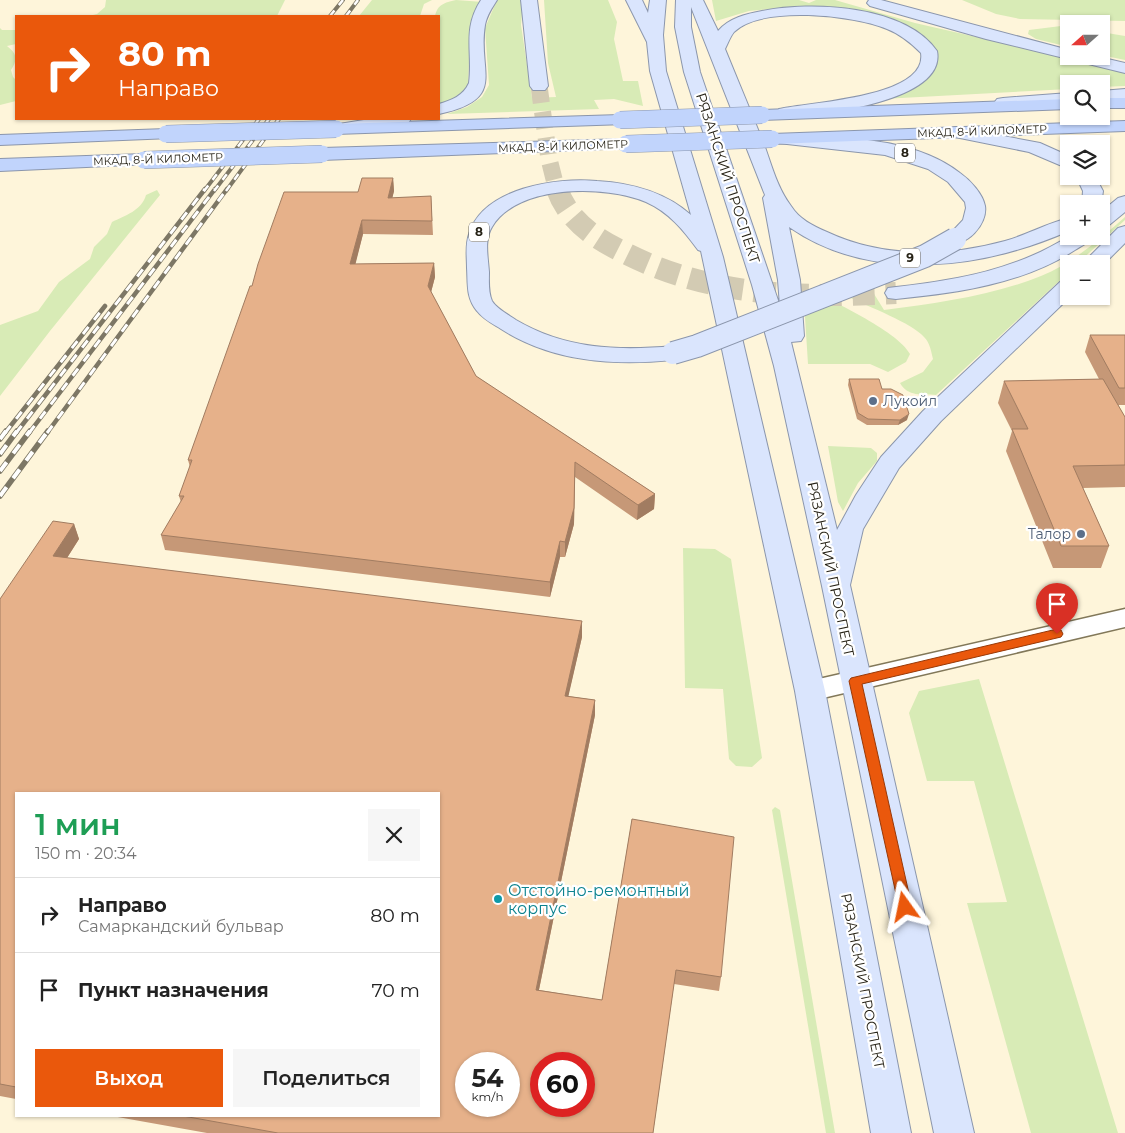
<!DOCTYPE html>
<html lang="ru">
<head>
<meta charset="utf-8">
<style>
  body { margin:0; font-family:Montserrat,sans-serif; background:#f6f6f6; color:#222; height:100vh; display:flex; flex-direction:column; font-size:19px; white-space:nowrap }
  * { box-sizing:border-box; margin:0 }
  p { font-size:16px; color:#767676 }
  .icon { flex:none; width:28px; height:28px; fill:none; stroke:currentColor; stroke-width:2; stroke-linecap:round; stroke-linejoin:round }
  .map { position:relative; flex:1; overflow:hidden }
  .sheet { position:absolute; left:15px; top:792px; width:425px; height:325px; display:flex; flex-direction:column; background:#fff; border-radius:0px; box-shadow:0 1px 4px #0004 }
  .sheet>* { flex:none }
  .banner { position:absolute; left:15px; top:15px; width:425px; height:105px; border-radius:0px; box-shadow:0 1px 4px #0004; background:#ea580c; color:#fff; overflow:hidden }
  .needle { width:32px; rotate:249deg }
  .buttons { position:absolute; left:1060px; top:15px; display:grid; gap:10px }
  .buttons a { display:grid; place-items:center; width:50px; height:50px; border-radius:0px; background:#fff; box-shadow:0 1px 4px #0004; font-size:25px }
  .speed { position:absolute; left:455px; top:1052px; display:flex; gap:10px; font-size:25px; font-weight:700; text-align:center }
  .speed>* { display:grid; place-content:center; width:65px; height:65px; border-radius:50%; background:#fff; box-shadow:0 1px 4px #0004; line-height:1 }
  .speed small { font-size:12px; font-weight:400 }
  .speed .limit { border:8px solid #d22; background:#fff; color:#111 }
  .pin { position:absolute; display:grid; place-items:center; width:42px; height:42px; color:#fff; margin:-51px -21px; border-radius:50% 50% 50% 0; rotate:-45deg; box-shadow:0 0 5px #0007 }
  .pin .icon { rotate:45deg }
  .me { position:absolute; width:55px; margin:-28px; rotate:348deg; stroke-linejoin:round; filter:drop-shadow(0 0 4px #0008) }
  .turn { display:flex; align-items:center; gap:18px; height:105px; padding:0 20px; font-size:22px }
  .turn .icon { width:65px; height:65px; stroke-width:2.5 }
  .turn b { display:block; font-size:35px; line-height:42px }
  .round { display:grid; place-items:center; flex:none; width:52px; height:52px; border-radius:0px; background:#f6f6f6 }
  .headline { display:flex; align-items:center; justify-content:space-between; height:85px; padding:0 20px }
  h1 { font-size:30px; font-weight:600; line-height:38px; color:#1e9e55 }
  .action { display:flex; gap:10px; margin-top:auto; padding:10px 20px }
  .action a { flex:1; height:58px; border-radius:0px; background:#ea580c; color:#fff; font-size:20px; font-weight:600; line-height:58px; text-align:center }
  .action a+a { background:#f6f6f6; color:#222 }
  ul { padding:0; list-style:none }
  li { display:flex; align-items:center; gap:15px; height:75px; padding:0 20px; border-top:1px solid #e0e0e0 }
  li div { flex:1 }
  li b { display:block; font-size:19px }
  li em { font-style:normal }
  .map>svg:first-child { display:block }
  .green { fill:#d8ebb6 }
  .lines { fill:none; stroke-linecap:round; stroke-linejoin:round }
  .major-tunnel-far1 { stroke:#d3cbb3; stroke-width:17; stroke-dasharray:17 9; stroke-linecap:butt }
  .major-tunnel { stroke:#d3cbb3; stroke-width:22; stroke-dasharray:22 11; stroke-linecap:butt }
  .minor-casing { stroke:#827859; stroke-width:3 }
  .major-casing { stroke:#8b96ac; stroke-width:2 }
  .highway-casing { stroke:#8b96ac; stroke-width:2 }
  .minor { fill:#fff; fill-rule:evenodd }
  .major { fill:#dae5fd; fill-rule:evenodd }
  .highway { fill:#c1d4fc; fill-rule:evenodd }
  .rail-far2-casing { stroke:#7d7765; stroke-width:4 }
  .rail-far1-casing { stroke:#7d7765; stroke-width:4.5 }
  .rail-casing { stroke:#7d7765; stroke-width:5.5 }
  .rail-far2 { stroke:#fff; stroke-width:2.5; stroke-dasharray:7; stroke-linecap:butt }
  .rail-far1 { stroke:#fff; stroke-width:3; stroke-dasharray:9; stroke-linecap:butt }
  .rail { stroke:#fff; stroke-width:4; stroke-dasharray:11; stroke-linecap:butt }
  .major-bridge-casing { stroke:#8b96ac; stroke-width:24; stroke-linecap:butt }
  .highway-bridge-casing { stroke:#8b96ac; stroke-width:18; stroke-linecap:butt }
  .major-bridge { stroke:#dae5fd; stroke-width:22 }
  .highway-bridge { stroke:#c1d4fc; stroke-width:17 }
  .wall { fill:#c69877 }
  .shaded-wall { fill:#a17c61 }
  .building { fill:#e6b18a; stroke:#a17c61; fill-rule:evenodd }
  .route { fill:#ea580c; stroke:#983908 }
  .service-dot { fill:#5c6f8a; stroke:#fff; stroke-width:2 }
  .culture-dot { fill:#0f9aa8; stroke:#fff; stroke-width:2 }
  .labels { text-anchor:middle; stroke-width:4.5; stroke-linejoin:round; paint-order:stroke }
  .far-street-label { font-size:11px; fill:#272317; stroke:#fff }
  .shield { fill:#fff; stroke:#68655d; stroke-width:1 }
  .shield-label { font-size:12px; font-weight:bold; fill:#272317 }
  .street-label { font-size:14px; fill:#272317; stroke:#fff }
  .service-label { font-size:14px; fill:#4e5e75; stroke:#fff; text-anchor:start }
  .near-culture-label { font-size:16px; fill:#0d838f; stroke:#fff; text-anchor:start }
</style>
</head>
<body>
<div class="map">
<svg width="1125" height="1133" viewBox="0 0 1125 1133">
  <rect width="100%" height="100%" fill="#fef5da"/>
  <path class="green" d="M106 0H285L277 16H89L97 14 105 7Z
    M372 0H432L424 4 420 16H359Z
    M456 0 483 2 470 28 468 91 448 103 439 107V16H435C438 4 444 3 456 0Z
    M497 0H523L521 25 532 98 556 97 548 63 544 0H608L617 22 614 39 623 81H638L643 106 614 99 594 100 599 109 447 114 467 107 482 97 489 85 485 28Z
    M712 0H799L809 3 816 0H835L915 23 1125 71V86L1101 87V84H1069V89L882 99 933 69 914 32 817 8H779L749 11 716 21Z
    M962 0H1125V21L1020 19 996 14Z
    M1069 25V47L1036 39 1028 34 1029 30Z
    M0 28 2 30H16V44L7 46C17 54 18 59 11 70L13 77 16 80V101L0 105Z
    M1101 32 1125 36V60L1101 55Z
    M157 190 160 195 50 331 0 396V325L38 311 59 282 90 259 94 247 107 234 112 222C125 216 142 210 146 195Z
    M1125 217V220L1077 264H1069V272L936 395C922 394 908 397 900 383L923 372 933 359C931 351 930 343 924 337 912 323 869 307 851 298L871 289 884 310C937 303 991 296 1041 276 1073 263 1100 239 1125 217Z
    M803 286C829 300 897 330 910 354L906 362 888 372 870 364H808Z
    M828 446 871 448 877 453V461L858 483 843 511 838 502Z
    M683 548 715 549 731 559 762 758 752 767 736 766 729 759 723 689 685 688Z
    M979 679 1118 1133H1031L967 903 1007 902 974 781H927L909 713 919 691Z
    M775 807 780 810 835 1133H826L772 810Z"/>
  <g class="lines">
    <path class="major-tunnel-far1" d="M539 86 549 159 557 191"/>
    <path class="major-tunnel" d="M557 189C568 220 593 237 621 251 709 297 799 298 896 293"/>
    <defs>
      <path id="minor" d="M1125 609V627L810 701 800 698 796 691 800 684 810 681Z"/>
      <path id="major" d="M481 0H497C492 8 487 15 485 25 477 72 509 99 439 114V104C452 100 463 96 469 83 473 51 462 29 481 0Z
        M521 0H537L548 86 545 90H533L530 86Z
        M626 0H642L648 13 650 0H666L663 35 666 71 723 257 825 691 911 1133H871L795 691 701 251 698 250C684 231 669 212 646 202 606 185 517 184 492 227 484 240 488 257 489 272 489 281 488 292 492 301 497 309 509 315 516 320 565 349 618 351 673 346L681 348 684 353 681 358 673 360C613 366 553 362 501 329 493 324 483 319 477 311 466 298 468 284 467 268 467 257 465 245 469 234 483 188 556 177 597 181 631 183 664 191 691 215L650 71 647 42Z
        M676 0H703L718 31C729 18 746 14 762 11 812 1 905 5 937 51 947 102 819 115 785 118L779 117 776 113 779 109C808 102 928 98 921 53 911 43 900 34 887 29 854 15 762 5 734 32 730 37 728 43 725 49 738 81 752 114 765 147 772 167 778 189 791 206 799 219 813 226 827 232 882 258 947 257 1005 241 1027 235 1047 223 1069 218V231C982 269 871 284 789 227L800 280 804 336 801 341 791 342 837 530 856 495 881 457 923 411 1061 281 1069 280V296H1071L941 421 899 468 863 529 850 585 974 1133H934L822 586 774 366 752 285 684 72 675 27ZM691 7 765 195 763 198 778 280 780 306 700 72 691 27Z
        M869 0H881L1069 50V56H1095L1125 63V73L986 39 870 6 867 3Z
        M1125 89V99L1101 101V91Z
        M1069 93V103L1003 108 997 107 994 103 997 99 1003 98Z
        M370 119H411L408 123 402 124 345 133 339 132 336 128 339 124Z
        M956 127 1040 143 1069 156V169L1029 152 950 136 947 132 950 128Z
        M784 134C842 138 912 136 960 173 970 180 983 194 985 206 988 224 966 248 948 243L945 239 963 220 966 208 965 202 948 182 928 169 885 155 778 143 775 139 778 135Z
        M1076 176H1095L1103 191 1101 205 1082 204 1083 191Z
        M1125 196V212L1108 226 1101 228V212L1118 198Z
        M1125 226V243L1101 267V264H1082L1118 228Z
        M1069 236H1093C1089 243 1081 246 1075 250 1023 284 957 293 896 299L888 298 885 293 888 288 896 287C957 280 1016 270 1069 236Z"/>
      <path id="highway" d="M1101 98H1125V108H1101Z
        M1069 99V109L762 120 756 119 753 115 756 111 762 110Z
        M620 115 626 116 629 120 626 124 336 134 330 133 327 129 330 125 336 124Z
        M1125 121V131L772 144 766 143 763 139 766 135 772 134Z
        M166 129 172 130 175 134 172 138 0 145V135Z
        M626 139 632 140 635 144 632 148 322 160 315 158 313 154 315 150 322 148Z
        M144 154 151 156 153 160 151 164 0 171V159Z"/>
    </defs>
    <use href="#minor" class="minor-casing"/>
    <use href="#major" class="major-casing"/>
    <use href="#highway" class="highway-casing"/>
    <use href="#minor" class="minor"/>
    <use href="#major" class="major"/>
    <use href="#highway" class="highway"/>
    <defs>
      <path id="rail-far2" d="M330 16 343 0
        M346 16 358 0
        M204 191 259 119
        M214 191 269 119
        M226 191 279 119"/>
      <path id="rail-far1" d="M5 433 105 306
        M16 433 205 189
        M29 433 215 189
        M47 433 227 189"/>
      <path id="rail" d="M0 439 6 431
        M0 454 17 431
        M0 471 30 431
        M0 496 48 431"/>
    </defs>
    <use href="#rail-far2" class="rail-far2-casing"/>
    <use href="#rail-far1" class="rail-far1-casing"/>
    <use href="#rail" class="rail-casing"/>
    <use href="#rail-far2" class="rail-far2"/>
    <use href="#rail-far1" class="rail-far1"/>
    <use href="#rail" class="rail"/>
    <defs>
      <path id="major-bridge" d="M673 353 697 346 925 256 955 239"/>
      <path id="highway-bridge" d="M620 120 762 115
        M166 134 336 129
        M626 144 772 139
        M144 160 322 154"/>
    </defs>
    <use href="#major-bridge" class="major-bridge-casing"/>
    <use href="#highway-bridge" class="highway-bridge-casing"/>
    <use href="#major-bridge" class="major-bridge"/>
    <use href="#highway-bridge" class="highway-bridge"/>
  </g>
  <path class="wall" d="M393 178 394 191 392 198 431 196 433 235 363 234 355 264 434 263 435 277 431 292 476 376 655 494 654 509 637 520 575 477 574 524 565 557H560L550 597 165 550 161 535 181 502 179 496 190 467 188 460 252 286Z
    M1090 335H1125V405H1118L1125 417V487L1083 488 1109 546 1101 568H1053L1006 451 1012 431 998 403 1004 381 1099 379 1085 352Z
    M849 379 907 420 898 425H867L857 419 848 385Z
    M74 524 79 539 67 558 582 621V637L568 696 595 700V715L539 990 602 1000 632 819 721 977 719 991 674 984 653 1133H207L112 1116H439L16 794V1099L0 1096V599Z"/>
  <path class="shaded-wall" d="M393 178 394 191 389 212 388 198Z
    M362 220 363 234 352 278 350 264Z
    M434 263 435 277 429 300 428 286Z
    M909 414 907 420 898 425 900 420Z
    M575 462 574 524 565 557V542Z
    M655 494 654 509 637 520 638 505Z
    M74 524 79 539 58 572 53 556Z
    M560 541V557L550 597V582Z
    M582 621V637L565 711V696Z
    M595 700V715L536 1004V990Z"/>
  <path class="building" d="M362 178H393L388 198 431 196 432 221 362 220 350 264 434 263 428 286 476 376 655 494 638 505 575 462 574 508 565 542 560 541 550 582 161 535 184 496H179L192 460H188L250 286H252L258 264 284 192H358Z
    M1090 335H1125V388H1119Z
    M849 379H879L882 389H891L903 395 909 414 900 420 868 419 858 413Z
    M1103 379 1125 417V465L1073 466 1109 546H1061L1012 429H1028L1004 381Z
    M53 521 74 524 53 556 582 621 565 696 595 700 536 990 602 1000 632 819 734 837 721 977 676 970 653 1133H278L183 1116H439V794H16V1087L0 1084V599ZM466 1064H509V1106H466ZM541 1064H584V1106H541Z"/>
  <path class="route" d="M1057 629 1061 630 1063 634 1061 637 862 684 912 907 910 912 905 913 900 912 849 681 851 678Z"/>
  <g class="service-dot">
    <circle cx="873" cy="401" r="5"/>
    <circle cx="1081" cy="534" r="5"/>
  </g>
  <circle class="culture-dot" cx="498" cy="899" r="5"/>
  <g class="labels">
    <g class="far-street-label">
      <text transform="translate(982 131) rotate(-2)" y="4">МКАД, 8-Й КИЛОМЕТР</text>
      <text transform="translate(563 146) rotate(-2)" y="4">МКАД, 8-Й КИЛОМЕТР</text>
      <text transform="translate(158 159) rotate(-2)" y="4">МКАД, 8-Й КИЛОМЕТР</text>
    </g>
    <g class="shield">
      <rect x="895" y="143.5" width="20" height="19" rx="4"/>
      <rect x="469" y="222.5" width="20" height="19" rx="4"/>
      <rect x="900" y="248.5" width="20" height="19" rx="4"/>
    </g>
    <g class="shield-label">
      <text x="905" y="157">8</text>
      <text x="479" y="236">8</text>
      <text x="910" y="262">9</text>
    </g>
    <g class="street-label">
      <text transform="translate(728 178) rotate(72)" y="5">РЯЗАНСКИЙ ПРОСПЕКТ</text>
      <text transform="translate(831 569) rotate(78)" y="5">РЯЗАНСКИЙ ПРОСПЕКТ</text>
      <text transform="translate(863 981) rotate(79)" y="5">РЯЗАНСКИЙ ПРОСПЕКТ</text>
    </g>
    <g class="service-label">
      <text x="883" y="406">Лукойл</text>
      <text x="1071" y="539" text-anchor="end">Талор</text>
    </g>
    <g class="near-culture-label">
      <text x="508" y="896">Отстойно-ремонтный<tspan x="508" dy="18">корпус</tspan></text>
    </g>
  </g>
</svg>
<div class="buttons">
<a><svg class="needle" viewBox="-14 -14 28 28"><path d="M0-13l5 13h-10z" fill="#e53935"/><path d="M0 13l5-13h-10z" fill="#767676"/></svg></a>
<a><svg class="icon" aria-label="search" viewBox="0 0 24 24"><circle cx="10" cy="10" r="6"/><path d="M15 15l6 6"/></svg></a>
<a><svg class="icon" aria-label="layers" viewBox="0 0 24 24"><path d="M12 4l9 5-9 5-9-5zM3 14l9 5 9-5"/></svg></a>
<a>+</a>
<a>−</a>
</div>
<div class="speed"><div>54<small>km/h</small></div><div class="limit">60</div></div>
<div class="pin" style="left:1057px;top:634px;background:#d93025"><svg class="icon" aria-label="arrive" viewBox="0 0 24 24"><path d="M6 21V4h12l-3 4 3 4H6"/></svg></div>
<svg class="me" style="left:905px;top:907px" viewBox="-20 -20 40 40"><path d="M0-17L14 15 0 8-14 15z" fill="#ea580c" stroke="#fff" stroke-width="4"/></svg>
<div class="banner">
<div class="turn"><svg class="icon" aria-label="right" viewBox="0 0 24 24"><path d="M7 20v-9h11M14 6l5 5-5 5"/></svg><div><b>80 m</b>Направо</div></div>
</div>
<section class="sheet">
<div class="headline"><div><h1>1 мин</h1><p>150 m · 20:34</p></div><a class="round"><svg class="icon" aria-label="close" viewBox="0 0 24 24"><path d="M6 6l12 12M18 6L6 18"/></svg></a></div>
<ul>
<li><svg class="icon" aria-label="right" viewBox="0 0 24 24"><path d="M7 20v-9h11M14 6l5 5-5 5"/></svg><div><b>Направо</b><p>Самаркандский бульвар</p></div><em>80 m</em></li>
<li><svg class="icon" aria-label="arrive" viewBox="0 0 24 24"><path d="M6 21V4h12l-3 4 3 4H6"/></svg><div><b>Пункт назначения</b></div><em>70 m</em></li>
</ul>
<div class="action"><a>Выход</a><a>Поделиться</a></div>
</section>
</div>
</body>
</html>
